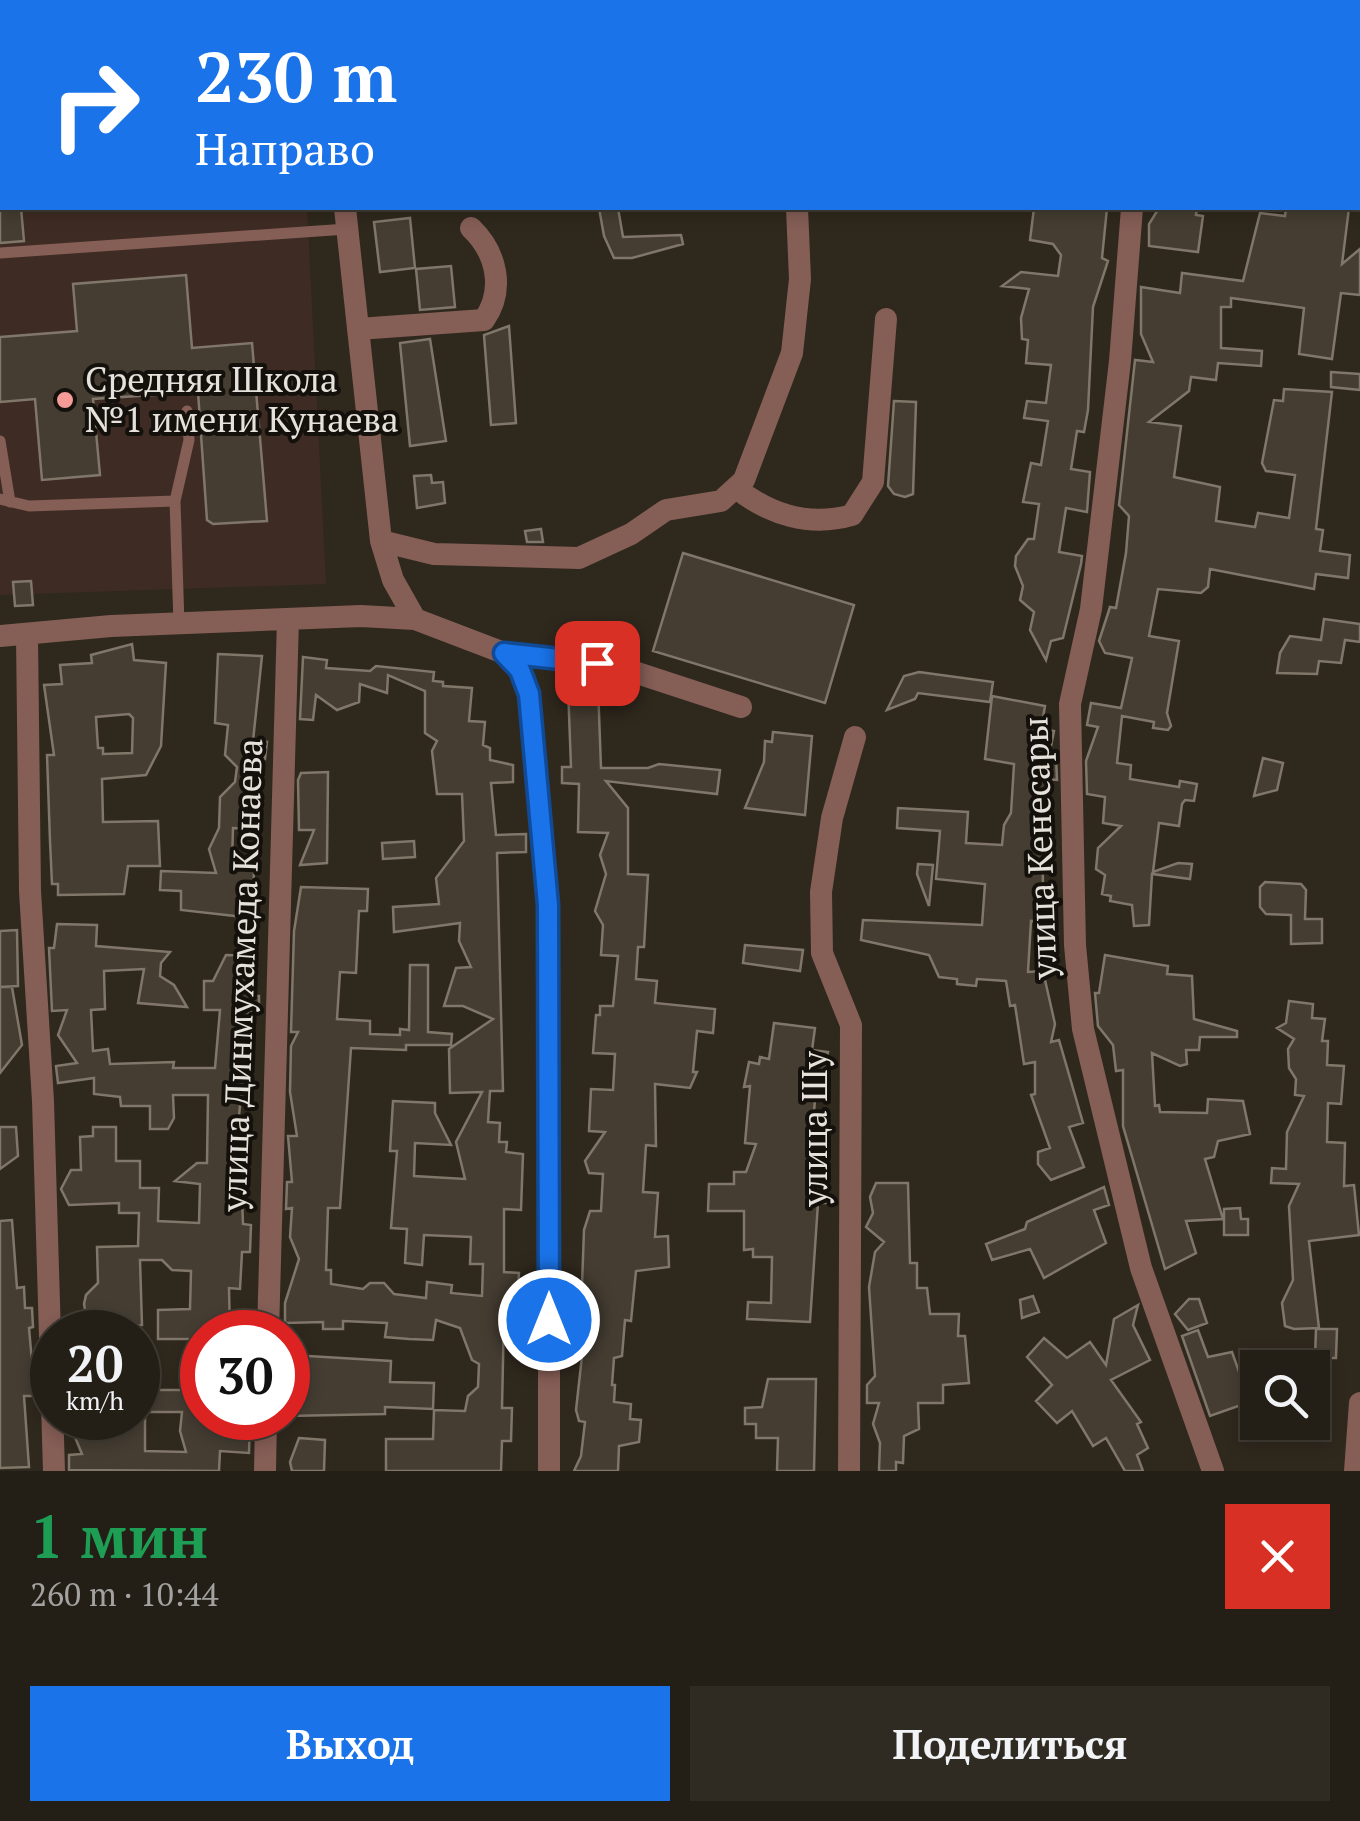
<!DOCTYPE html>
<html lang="ru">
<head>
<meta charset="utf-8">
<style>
  body { margin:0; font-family:"PT Serif",serif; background:#2f2b23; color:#f1f3f6; height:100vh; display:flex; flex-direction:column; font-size:38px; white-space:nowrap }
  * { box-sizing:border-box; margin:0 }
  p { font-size:32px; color:#a3a2a1 }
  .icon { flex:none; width:55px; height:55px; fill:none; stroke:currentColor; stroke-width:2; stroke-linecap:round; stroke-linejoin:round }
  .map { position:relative; height:1471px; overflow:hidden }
  .sheet { display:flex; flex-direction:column; background:#231e16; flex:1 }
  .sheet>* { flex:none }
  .guide { position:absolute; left:0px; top:0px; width:1360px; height:210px; box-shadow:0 5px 15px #0003,0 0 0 2px #403c35; background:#1a73e8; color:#fff; overflow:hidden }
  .fabs { position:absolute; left:1240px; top:1350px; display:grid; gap:20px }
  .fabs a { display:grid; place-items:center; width:90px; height:90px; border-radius:0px; background:#231e16; box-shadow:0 5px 15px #0003,0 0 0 2px #403c35; font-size:50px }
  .speed { position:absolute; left:30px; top:1310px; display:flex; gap:20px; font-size:50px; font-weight:700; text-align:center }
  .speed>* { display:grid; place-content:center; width:130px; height:130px; border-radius:50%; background:#231e16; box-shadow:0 5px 15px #0003,0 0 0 2px #403c35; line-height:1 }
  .speed small { font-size:25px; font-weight:400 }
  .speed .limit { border:15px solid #d22; background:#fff; color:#111 }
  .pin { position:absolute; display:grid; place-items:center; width:85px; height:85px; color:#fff; margin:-42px; border-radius:20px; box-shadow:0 5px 15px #0006 }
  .me { position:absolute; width:110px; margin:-55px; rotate:0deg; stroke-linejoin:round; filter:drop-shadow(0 0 8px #0008) }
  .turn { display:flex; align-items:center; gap:35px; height:210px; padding:0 30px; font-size:45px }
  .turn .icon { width:130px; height:130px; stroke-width:2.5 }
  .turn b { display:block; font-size:70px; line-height:85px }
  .round { display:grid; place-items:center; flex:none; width:105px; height:105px; border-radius:0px; background:#2f2b23 }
  .summary { display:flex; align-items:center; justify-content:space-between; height:170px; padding:0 30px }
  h1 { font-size:60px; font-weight:600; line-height:75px; color:#1e9e55 }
  .button { display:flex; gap:20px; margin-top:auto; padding:20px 30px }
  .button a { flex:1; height:115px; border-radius:0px; background:#1a73e8; color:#fff; font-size:40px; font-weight:600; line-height:115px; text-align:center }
  .button a+a { background:#2f2b23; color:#f1f3f6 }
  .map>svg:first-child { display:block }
  .education { fill:#3e2c24 }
  .building { fill:#453d32; stroke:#807669; stroke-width:2.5; fill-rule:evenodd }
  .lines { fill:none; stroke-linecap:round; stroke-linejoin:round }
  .service { stroke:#855e56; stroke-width:11 }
  .minor { stroke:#855e56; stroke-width:22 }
  .route-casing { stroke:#114b97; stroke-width:25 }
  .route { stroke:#1a73e8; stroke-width:18 }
  .poi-dot { fill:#f59b98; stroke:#14110c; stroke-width:4 }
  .labels { text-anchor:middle; stroke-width:8; stroke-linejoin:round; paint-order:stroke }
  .poi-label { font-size:35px; fill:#e6e1da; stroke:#14110c; text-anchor:start }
  .street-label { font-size:35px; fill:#e6e1da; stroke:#14110c }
</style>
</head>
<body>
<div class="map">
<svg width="1360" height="1471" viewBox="0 0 1360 1471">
  <rect width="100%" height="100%" fill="#2f281d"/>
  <path class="education" d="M0 182 2 208H307L326 584 0 595Z"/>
  <path class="building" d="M0 208H21L24 241 0 243Z
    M599 208H618L623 237 681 235 683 244 632 258H614L604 236Z
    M1034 208H1107L1102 258 1108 261 1093 307 1088 410 1084 432 1077 431 1071 469 1090 472 1087 512 1066 508 1059 552 1082 556 1081 564 1063 638 1051 641 1046 660 1030 630 1034 612 1020 600 1023 586 1015 566 1016 556 1028 539H1034L1039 504 1023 502 1031 463 1041 465 1048 421 1024 418 1027 401 1046 403 1051 365 1026 363 1028 340 1022 339 1021 318 1029 289 1002 286 1021 272 1058 276 1061 255 1053 244 1030 240Z
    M1159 208H1197L1196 215 1203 216 1198 252 1149 246V224Z
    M1286 208H1349L1342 264 1360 249V295L1341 293 1332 359 1299 354 1304 308 1231 298V307H1221V348L1262 351 1261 366 1218 363 1216 380 1191 377 1189 391 1149 422 1181 426 1174 477 1220 487 1216 521 1255 527 1258 513 1289 518 1295 475 1266 471 1262 463 1274 400 1283 401 1284 389 1332 392 1316 529 1323 530 1320 551 1350 555 1348 578 1316 574 1314 589 1210 569 1208 587 1201 593 1158 589 1149 636 1179 641 1167 713 1171 726 1168 730 1153 728 1154 722 1122 716 1117 763 1131 765 1130 779 1179 787 1180 781 1197 784 1194 801 1185 800 1182 804 1179 826 1159 823 1153 872 1178 863 1192 864 1190 879 1152 874 1149 925 1134 926 1132 905 1110 901 1111 896 1102 894 1105 875 1096 869 1098 848 1121 826 1103 823 1105 797 1087 794 1086 761 1098 727 1087 725 1091 703 1121 708 1132 658 1105 653 1099 641 1110 607 1116 608 1126 553 1129 516 1119 505 1135 360 1153 362 1141 334V287L1180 293 1182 273 1243 281 1260 213 1285 216Z
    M410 218 415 268 380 272 374 222Z
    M451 266 455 307 420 310 416 269Z
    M186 275 192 348 252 343 267 521 213 524 207 520 198 392 93 399 100 475 42 480 35 399 0 402V337L77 331 73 284Z
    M509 326 516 423 491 425 484 335Z
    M430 339 446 441 410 446 400 343Z
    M1331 372 1360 374V390L1331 387Z
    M894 401 916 402 913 494 905 497 894 494 888 486Z
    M431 475 432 483 443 482 445 503 417 508 414 476Z
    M541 529 543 542H527L525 531Z
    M683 553 854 605 825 703 653 651Z
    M31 581 33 605 15 606 13 582Z
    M1324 619 1360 624V642L1345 640 1341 663 1319 661 1317 674 1277 673 1280 653 1290 636 1321 640Z
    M132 644 134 660 166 663 161 746 146 775 102 779 103 822 158 821 160 866H128L124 894 58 895V884H52L50 841 47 755H54L44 685 62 684 60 665 92 663 91 655ZM129 714 133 718 132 753 103 754V748H98L96 717Z
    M218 654 262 656 253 741 267 742 265 759 253 757 250 781 260 794V829L233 828 232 863 254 864 253 918 181 910V891L160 890 161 871 216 873 209 849 219 828 220 797 235 782 237 767 225 755 228 725 215 723Z
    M303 657 327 660 326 668 370 671 376 666 434 672 433 681 443 682V686L472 688 469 721 485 722 483 745 490 748V760L513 765V782L491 783 496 835 526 834V852L497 853 503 1091H490L488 1122 500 1123 499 1142H507L506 1152 523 1154 521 1210 504 1209V1272L519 1273 517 1296H506L504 1315 502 1408H512L511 1441H502L501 1471H386V1439H433L434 1410 465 1411 468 1396 478 1387 479 1364 472 1360 460 1328 436 1320 433 1340 409 1339 385 1337 387 1323 343 1321V1329H323V1322L285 1323V1303L299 1259 290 1237 292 1208 286 1209 287 1182H292L288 1136H297L290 1092 291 1046 298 1032H291L294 931 301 887 368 889 367 911H359L356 973 340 972 337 1019 370 1021V1034L400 1035V1029L409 1030 410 965H428V1032L452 1034 451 1045H406V1050L351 1048 340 1208H328L326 1270H331V1284L363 1289 370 1283H384L394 1294 426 1298 427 1282 452 1285 451 1293 482 1296 483 1264H470L471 1237 424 1235 422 1265 405 1263 407 1229 391 1228 397 1151H390L393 1101 435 1103V1113L451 1145 415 1143 414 1176 465 1179 456 1142 482 1092 450 1093 449 1049 493 1019 463 1006H444L456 968 471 967 459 941 460 923 394 932 393 907 439 904 436 878 464 841 462 794H437L432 751 437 741 425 733V691L388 675 387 693 360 684 359 702 337 710 316 695 313 720 300 719Z
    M919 672 993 682 990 702 918 693 915 699 887 710 904 676Z
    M598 686 601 768H648L659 764 720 770 717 794 606 781 628 808V874L648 875 644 947H638L636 979 657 981 655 1003 715 1009 713 1033 697 1031 693 1072H697L690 1088 655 1084 656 1146 646 1145 643 1192 658 1193 655 1237 668 1236 669 1267 636 1271 631 1321 625 1320 622 1356 614 1358 612 1385H615L614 1402 631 1404 630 1419 641 1420 639 1442 619 1446 618 1471H574L581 1456 585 1422 579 1421 576 1410 587 1311 570 1310 573 1284 582 1285 584 1230 590 1211H601L603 1174 589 1173 585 1161 605 1132 589 1131 591 1089 613 1090 615 1054 593 1053 596 1015H600V1006H613L618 956 601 955 603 925 595 911 606 874 600 855 608 833 578 832 579 784 562 783V767H571L568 687Z
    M992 696 1045 706 1041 729 1054 731 1049 756 1056 757 1057 780 1046 779 1042 814 1043 887H1048L1047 900 1041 905 1040 922 1031 921 1028 972 1043 971 1055 1024 1051 1042 1059 1040 1083 1123 1069 1127 1084 1167 1051 1180 1038 1164V1152L1050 1148 1031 1095 1035 1094V1062L1024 1064 1015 1005 1010 1006 1006 981 977 979 976 986 957 984V979L939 977 929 955 861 940 863 920 982 925 985 884 936 879 940 831 897 828 898 808 968 812 966 843 1002 845 1004 825 1011 813 1014 764 985 759Z
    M773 732 812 736 805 815 745 808 764 762 765 741 772 742Z
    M1263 758 1283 763 1277 790 1254 796Z
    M328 772 327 863 300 865 314 830H299L298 780 301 773Z
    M414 841 415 857 383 859 382 843Z
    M918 864 933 865 929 906 917 874Z
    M1265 882 1301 884 1306 890 1305 919H1322V943L1291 944V915L1266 914 1260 907V887Z
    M57 924 97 925 96 946 170 952 161 963 160 976 174 985 187 1007 138 1003 144 969 104 971 105 1009 91 1010 93 1051 108 1049 110 1064 174 1062 173 1068H215L220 1010H204V981H213L226 955 254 956 253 996H259V1011H249L236 1148H240L243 1224 251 1225 250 1252H242L240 1289 229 1288 230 1332H202V1339H158V1310L190 1309 191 1271 172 1270 162 1260H140L142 1325 88 1326 84 1304 86 1295 98 1283 97 1247 138 1246 139 1213H119V1203L69 1205 61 1189 71 1170H81L80 1137 93 1136V1127H116V1161H140V1188H159L158 1221 199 1223 200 1184 175 1181 197 1163H207L208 1095H173L174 1118 168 1129H150V1106H121L120 1097 94 1094V1078L58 1083 56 1066 77 1063 58 1035 67 1010 52 1011 49 948H54Z
    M17 930 18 986 0 987V931Z
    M745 945 803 950 800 971 743 963Z
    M1105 955 1168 966 1167 974 1192 976 1194 1019 1237 1031V1037H1200L1199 1050H1186L1187 1064 1180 1066 1152 1053 1155 1106 1159 1105 1160 1112 1207 1113 1208 1099 1243 1101 1250 1134 1218 1141 1214 1157 1205 1159 1223 1219 1186 1221 1196 1253 1165 1269 1123 1126V1070L1116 1071 1113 1045 1098 1026 1095 993H1099Z
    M0 987H12L22 1045 0 1073Z
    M1289 1001 1313 1004 1312 1018 1325 1019 1322 1041H1328L1327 1065 1344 1066 1341 1104 1328 1103 1327 1142 1345 1143 1344 1186 1354 1185 1359 1235 1309 1241 1319 1328 1294 1329 1285 1326 1282 1303 1293 1280 1289 1206 1299 1184 1271 1183 1272 1168 1286 1169 1287 1132 1304 1096 1295 1095 1296 1079 1289 1068 1288 1049 1294 1039 1277 1028 1286 1023Z
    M774 1023 815 1028 812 1050 828 1052 815 1100 809 1171H827L826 1203H818L810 1322 747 1319 748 1302 771 1303 772 1257H753V1249L744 1250V1211H708L709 1184H734V1172H746L756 1144 745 1143 750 1086 744 1087 749 1062 759 1064 760 1057 769 1059Z
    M0 1127H16L18 1156 0 1169Z
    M876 1183H908L910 1263H917V1288H927L930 1314H959L958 1336H965L969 1383 943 1385V1403H918L919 1429 904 1436 903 1463 896 1462V1471H879L880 1443 873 1424 879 1403H867V1385L875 1376 869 1287 875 1252 884 1242 866 1227 873 1213 870 1197Z
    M1104 1187 1109 1205 1094 1210 1106 1243 1044 1278 1030 1249 992 1260 986 1244 1025 1229 1027 1222Z
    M1240 1208 1241 1219H1248V1235H1224V1209Z
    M12 1220 17 1288 24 1287 25 1308H32L33 1327 29 1328 35 1396H24L29 1467 0 1468V1221Z
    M1033 1296 1039 1312 1022 1318 1020 1300Z
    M1189 1299H1199L1207 1323 1188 1330 1175 1314Z
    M1138 1305 1133 1325 1150 1360 1111 1380 1141 1422 1137 1424 1148 1448 1137 1455 1143 1471H1125L1106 1438 1093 1446 1072 1411 1057 1423 1036 1401 1052 1385 1027 1357 1044 1338 1067 1358 1090 1342 1106 1365 1114 1319Z
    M1316 1329H1337L1336 1358H1315Z
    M1198 1330 1208 1357 1232 1352 1248 1397H1258V1414L1242 1415 1241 1405 1210 1416 1182 1336Z
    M308 1356 391 1361 390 1382 434 1383 433 1409 385 1407V1414L288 1416V1371H308Z
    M768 1379H816L814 1471H777L778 1438H756V1424H745V1408L762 1407Z
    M144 1390H202V1418L250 1419 249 1453 220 1451 219 1471 69 1470V1455L82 1454 67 1418H145V1451L186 1452 180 1431 182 1412H144Z
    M299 1438 325 1440 324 1471H292L290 1462Z"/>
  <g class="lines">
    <path class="service" d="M42 0V2
      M151 2V0
      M268 2V0
      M0 98 2 97
      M0 253 347 229
      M0 441 10 502
      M0 499 29 506 175 501
      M179 624 175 501 189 440 187 411"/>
    <path class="minor" d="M327 0V2
      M794 2V0
      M1160 2V0
      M345 208 381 541 393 580 415 619
      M1132 208 1120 361 1091 609 1070 704 1075 945 1083 1029 1141 1268 1213 1471
      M358 329 484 320C505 290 497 253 471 228
      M736 488C770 515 810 527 852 515L873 482 886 319
      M381 541 434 554 579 558 631 534 666 510 721 501 744 480 792 353 800 279 797 208
      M0 636 111 626 361 616 415 619 504 653 520 670 529 694 549 905V1471
      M27 636 30 891 43 1101 54 1471
      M504 653 619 667 741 707
      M268 1332 288 619
      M265 1471 266 1418
      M849 1471 851 1025 822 953 821 892 832 818 855 737
      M1355 1471 1360 1403"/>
  </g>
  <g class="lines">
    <defs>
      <path id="route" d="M549 1320 548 905 529 694 520 670 504 653 597 663"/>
    </defs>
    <use href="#route" class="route-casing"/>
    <use href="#route" class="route"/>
  </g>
  <circle class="poi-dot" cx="65" cy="400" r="10"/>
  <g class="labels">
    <g class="poi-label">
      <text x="85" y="392">Средняя Школа<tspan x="85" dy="40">№1 имени Кунаева</tspan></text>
    </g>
    <g class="street-label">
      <text transform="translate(1040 848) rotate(-92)" y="12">улица Кенесары</text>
      <text transform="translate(242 975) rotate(-88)" y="12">улица Динмухамеда Конаева</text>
      <text transform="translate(815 1129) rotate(-90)" y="12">улица Шу</text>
    </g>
  </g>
</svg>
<div class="fabs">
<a><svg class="icon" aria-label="search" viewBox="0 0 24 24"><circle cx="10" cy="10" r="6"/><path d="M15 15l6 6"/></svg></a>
</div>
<div class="speed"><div>20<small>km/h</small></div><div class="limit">30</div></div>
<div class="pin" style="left:597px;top:663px;background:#d93025"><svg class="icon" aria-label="arrive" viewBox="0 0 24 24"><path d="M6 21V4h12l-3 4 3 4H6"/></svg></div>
<svg class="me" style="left:549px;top:1320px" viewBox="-20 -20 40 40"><circle r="17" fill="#1a73e8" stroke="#fff" stroke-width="3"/><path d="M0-11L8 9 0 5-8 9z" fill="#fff"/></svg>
<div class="guide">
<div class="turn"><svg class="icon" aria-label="right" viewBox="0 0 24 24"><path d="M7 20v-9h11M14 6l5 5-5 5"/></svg><div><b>230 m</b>Направо</div></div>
</div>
</div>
<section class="sheet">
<div class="summary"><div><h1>1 мин</h1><p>260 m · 10:44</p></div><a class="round" style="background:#d93025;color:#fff"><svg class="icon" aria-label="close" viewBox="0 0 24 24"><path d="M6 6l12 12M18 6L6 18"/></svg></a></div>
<div class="button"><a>Выход</a><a>Поделиться</a></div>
</section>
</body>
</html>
